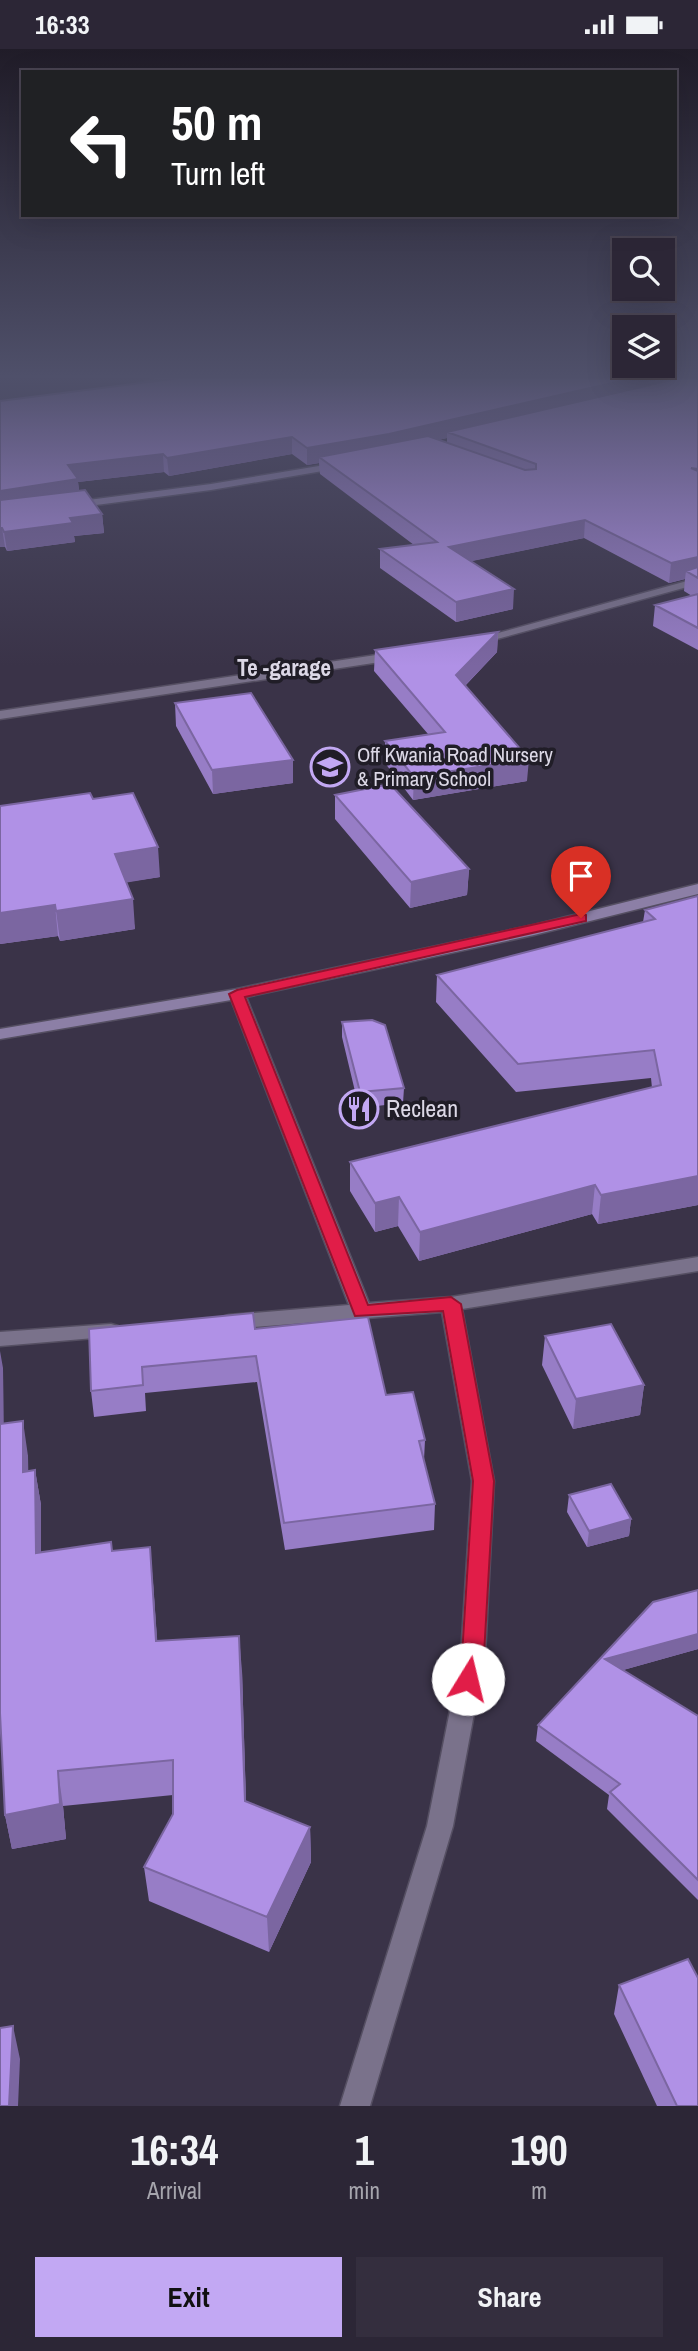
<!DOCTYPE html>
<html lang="en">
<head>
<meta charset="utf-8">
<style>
  body { margin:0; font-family:"Archivo Narrow",sans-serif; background:#342e3e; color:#f1f3f6; height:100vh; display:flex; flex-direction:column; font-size:26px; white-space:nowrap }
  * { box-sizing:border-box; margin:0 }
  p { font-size:23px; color:#a6a5ad }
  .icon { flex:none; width:38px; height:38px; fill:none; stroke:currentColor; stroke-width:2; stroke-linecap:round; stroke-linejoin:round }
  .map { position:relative; height:2057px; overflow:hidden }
  .side { display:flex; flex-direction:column; background:#2c2636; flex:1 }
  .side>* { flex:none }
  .guide { position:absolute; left:21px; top:21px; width:656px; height:147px; border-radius:0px; box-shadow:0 7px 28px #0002,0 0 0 2px #484351; background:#202124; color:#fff; overflow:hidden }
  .buttons { position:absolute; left:612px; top:189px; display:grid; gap:14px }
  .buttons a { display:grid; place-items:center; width:63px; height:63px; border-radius:0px; background:#2c2636; box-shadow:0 7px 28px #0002,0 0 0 2px #484351; font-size:35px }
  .pin { position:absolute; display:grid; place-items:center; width:60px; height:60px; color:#fff; margin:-72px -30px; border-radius:50% 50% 50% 0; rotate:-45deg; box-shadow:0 0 7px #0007 }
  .pin .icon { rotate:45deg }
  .me { position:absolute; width:77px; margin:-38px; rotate:9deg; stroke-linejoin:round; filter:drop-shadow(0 0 5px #0008) }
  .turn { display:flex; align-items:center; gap:24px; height:147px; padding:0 35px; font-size:32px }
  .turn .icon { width:91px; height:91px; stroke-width:2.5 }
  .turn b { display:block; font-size:49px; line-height:60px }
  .eta { display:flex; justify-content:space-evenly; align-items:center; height:119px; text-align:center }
  .eta b { font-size:42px; font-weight:800; line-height:49px }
  .action { display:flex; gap:14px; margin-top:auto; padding:14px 35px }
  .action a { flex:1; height:80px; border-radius:0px; background:#c2a8f3; color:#111; font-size:28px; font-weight:800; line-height:80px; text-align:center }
  .action a+a { background:#342e3e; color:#f1f3f6 }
  .status { display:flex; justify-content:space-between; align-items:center; height:49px; padding:0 35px; background:#2c2636; direction:ltr }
  .status svg { height:19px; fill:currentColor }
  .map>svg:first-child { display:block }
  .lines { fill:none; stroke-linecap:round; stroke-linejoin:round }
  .street-casing { stroke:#554f62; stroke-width:3 }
  .secondary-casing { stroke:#554f62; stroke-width:3 }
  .street { fill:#7a728b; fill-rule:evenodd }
  .secondary { fill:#8c7fa6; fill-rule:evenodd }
  .wall { fill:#977dc6; fill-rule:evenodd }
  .shaded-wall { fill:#7b66a1 }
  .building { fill:#b091e6; stroke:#7b66a1; stroke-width:2 }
  .route { fill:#e11d48; stroke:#92132f; stroke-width:2 }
  .labels { text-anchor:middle; stroke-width:7; stroke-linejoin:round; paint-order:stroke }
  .far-poi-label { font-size:21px; fill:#dcd8e6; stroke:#201d27; text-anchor:start }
  .far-quarter-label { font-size:23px; font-weight:bold; fill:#dcd8e6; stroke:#201d27 }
  .poi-label { font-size:24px; fill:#dcd8e6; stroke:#201d27; text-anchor:start }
</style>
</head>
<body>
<div class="status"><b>16:33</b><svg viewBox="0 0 49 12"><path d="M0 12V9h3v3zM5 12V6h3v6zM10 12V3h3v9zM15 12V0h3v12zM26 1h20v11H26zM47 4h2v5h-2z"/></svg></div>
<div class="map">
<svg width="698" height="2057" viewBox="0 0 698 2057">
  <rect width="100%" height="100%" fill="#3a3348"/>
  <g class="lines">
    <defs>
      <path id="street" d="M156 329H172L134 340 130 337Z
        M698 529V535L475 596 469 592Z
        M396 603 402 607 400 610 0 670V662Z
        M237 940 245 945 369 1254 451 1248 698 1208V1222L462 1260 494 1432 485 1606 453 1777 370 2057H340L427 1777 461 1606 472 1432 442 1263 229 1280 222 1278 219 1273 222 1268 229 1266 349 1256 229 945Z
        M111 1275 118 1277 121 1282 118 1287 0 1297V1283Z"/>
      <path id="secondary" d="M343 413 348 416 346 418 211 441 73 459 68 456 73 453 211 435Z
        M698 835V845L534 886 237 950 0 990V980L237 940 534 876Z"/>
    </defs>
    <use href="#street" class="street-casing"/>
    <use href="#secondary" class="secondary-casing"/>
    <use href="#street" class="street"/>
    <use href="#secondary" class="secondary"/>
  </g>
  <path class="wall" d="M698 329V601L653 577 655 556 692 547 684 542 685 530 669 534 584 489 471 512 513 560 456 573 380 519V500L414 496 320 425 319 414 307 416 292 405 169 427 164 423 78 433 79 441 102 465 104 484 74 487 75 493 7 502 5 498H0V352ZM447 389V394L438 391Z
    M498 583 497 603 465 637 527 732 413 751 385 714V692L428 685 374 622 375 601Z
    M175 654 293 711V734L213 745 176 677Z
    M335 746 469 820 467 846 410 859 335 770Z
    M93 750 160 828 126 833 135 880 60 892 58 887 0 895V757Z
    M698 847V1156L598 1175 592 1165 419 1212 398 1177 375 1183 350 1142V1113L652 1039 651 1029 516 1043 436 953 437 926 643 873 645 861Z
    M342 973 404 1039 403 1054 359 1059 342 988Z
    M89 1280H255L386 1346 425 1391 424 1411 435 1455 434 1481 285 1501 257 1333 145 1344 146 1362 94 1368 91 1342Z
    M545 1287 644 1336 640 1366 573 1380 542 1316Z
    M3 1319V1374L28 1407V1422L35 1421 41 1456V1503L112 1502 153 1534 157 1592 242 1622 246 1753 310 1778 311 1813 269 1903 149 1852 144 1818 173 1765V1746L63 1757 66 1790 12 1800 5 1766Z
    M569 1446 631 1470 629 1487 587 1498 567 1463Z
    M698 1541V1600L623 1621 698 1667V1851L607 1760 609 1746 536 1692 538 1676Z
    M619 1936 698 2057H657L614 1965Z"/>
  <path class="shaded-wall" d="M634 329H698L447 383V389L388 402 319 408V414L307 416V399Z
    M292 388V405L169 427 167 409Z
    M163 405 164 423 78 433 80 449 0 461V442L68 416Z
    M102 465 104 484 74 487 75 493 7 502 4 483 70 469Z
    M585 471 584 489 448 517 449 498Z
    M0 479H2L5 498H0Z
    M698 508V527L686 522 685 530 669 534 671 514Z
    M514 540 513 560 456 573V553Z
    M498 583 497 603 455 647 456 626Z
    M529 710 527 732 413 751 414 728Z
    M293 711V734L213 745 212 721Z
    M158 798 160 828 118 835 115 805Z
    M469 820 467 846 410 859 411 833Z
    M133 850 135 880 60 892 56 862Z
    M55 856 58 887 0 895V864Z
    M698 1127V1156L598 1175 601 1146Z
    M595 1136 592 1165 419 1212 420 1183Z
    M399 1148 398 1177 375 1183V1154Z
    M0 1302 3 1319 4 1410 0 1389Z
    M644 1336 640 1366 573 1380 576 1350Z
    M23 1372 28 1407 29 1458 23 1423Z
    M35 1421 41 1456V1540L36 1504Z
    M631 1470 629 1487 587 1498 589 1482Z
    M150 1498 153 1534 160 1628 156 1592Z
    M698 1585V1600L602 1627 605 1610Z
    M239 1587 242 1622 247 1787 245 1752Z
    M58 1722 63 1757 66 1790 12 1800 5 1766Z
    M310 1778 311 1813 269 1903 267 1868Z
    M13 1977 20 2010 18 2057H9Z"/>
  <path class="building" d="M180 329H634L389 385 307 399 292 388 167 409 163 405 68 416 78 430 0 442V352Z
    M680 329H698V420L691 419 698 422V508L671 514 585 471 449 498 514 540 456 553 380 500 437 493 319 408 428 387 525 421 536 420V415L447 383Z
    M85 441 102 465 70 469 73 474 4 483 2 479H0V451Z
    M698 518V529L686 522Z
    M698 545V579L655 556Z
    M498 583 456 626 529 710 414 728 385 692 445 683 375 601Z
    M251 644 293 711 212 721 175 654Z
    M390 735 469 820 411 833 335 746Z
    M90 744 93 750 133 744 158 798 115 805 133 850 56 862 55 856 0 864V757Z
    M698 847V1127L601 1146 595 1136 420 1183 399 1148 375 1154 350 1113 661 1036 654 1001 518 1015 437 926 655 870 645 861Z
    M372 971 385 976 404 1039 360 1043 342 973Z
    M253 1264 255 1280 368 1268 386 1346 413 1343 425 1391 419 1392 435 1455 284 1474 256 1307 142 1318 143 1336 91 1342 89 1280Z
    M611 1275 644 1336 576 1350 545 1287Z
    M23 1372V1423L35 1421 36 1504 111 1493 112 1502 150 1498 156 1592 239 1587 245 1752 310 1778 267 1868 144 1818 173 1765V1711L58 1722 60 1755 5 1766 0 1664V1375Z
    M611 1435 631 1470 589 1482 569 1446Z
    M698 1541V1585L605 1610 698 1667V1831L610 1743 620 1735 538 1676 653 1553Z
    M688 1910 698 1929V2057H677L619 1936Z
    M13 1977 9 2057H0V1979Z"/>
  <linearGradient id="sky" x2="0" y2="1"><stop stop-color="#201c28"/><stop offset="0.53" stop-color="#4f506a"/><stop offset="1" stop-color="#4f506a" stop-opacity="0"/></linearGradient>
  <rect width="698" height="617" fill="url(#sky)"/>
  <path class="route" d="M581 865 586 866V872L245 948 368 1256 451 1248 461 1255 494 1432 484 1606 477 1637 468 1640 460 1637 457 1630 462 1606 473 1432 443 1262 355 1267 229 945 237 941Z"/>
  <defs>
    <symbol id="school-ring" viewBox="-11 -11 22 22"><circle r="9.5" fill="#201d27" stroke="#c2a8f3" stroke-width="1.5"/><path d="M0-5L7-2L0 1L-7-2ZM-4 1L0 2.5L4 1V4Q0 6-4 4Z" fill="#c2a8f3"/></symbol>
    <symbol id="restaurant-ring" viewBox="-11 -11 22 22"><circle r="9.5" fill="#201d27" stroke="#c2a8f3" stroke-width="1.5"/><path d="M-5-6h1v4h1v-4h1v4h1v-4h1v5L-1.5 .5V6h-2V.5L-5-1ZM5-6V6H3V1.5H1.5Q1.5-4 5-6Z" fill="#c2a8f3"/></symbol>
  </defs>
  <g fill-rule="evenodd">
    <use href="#school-ring" x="308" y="696" width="44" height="44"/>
    <use href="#restaurant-ring" x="337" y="1038" width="44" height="44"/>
  </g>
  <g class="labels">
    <g class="far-poi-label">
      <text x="357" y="713">Off Kwania Road Nursery<tspan x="357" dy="24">&amp; Primary School</tspan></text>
    </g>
    <g class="far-quarter-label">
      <text x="284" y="627">Te -garage</text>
    </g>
    <g class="poi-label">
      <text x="386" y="1068">Reclean</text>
    </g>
  </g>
</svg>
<div class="buttons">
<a><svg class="icon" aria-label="search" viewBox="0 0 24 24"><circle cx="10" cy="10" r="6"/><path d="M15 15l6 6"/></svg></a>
<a><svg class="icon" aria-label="layers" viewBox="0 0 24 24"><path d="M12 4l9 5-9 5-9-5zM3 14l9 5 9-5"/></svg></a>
</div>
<div class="pin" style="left:581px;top:869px;background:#d93025"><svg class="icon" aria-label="arrive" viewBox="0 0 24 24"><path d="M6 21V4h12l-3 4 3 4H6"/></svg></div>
<svg class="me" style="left:468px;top:1630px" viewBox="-20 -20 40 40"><circle r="19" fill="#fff"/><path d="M0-13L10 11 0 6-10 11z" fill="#e11d48"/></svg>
<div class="guide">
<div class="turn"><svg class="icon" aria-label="left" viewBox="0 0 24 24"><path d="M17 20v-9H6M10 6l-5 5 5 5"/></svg><div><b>50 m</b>Turn left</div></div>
</div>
</div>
<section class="side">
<div class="eta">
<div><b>16:34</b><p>Arrival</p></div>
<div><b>1</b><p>min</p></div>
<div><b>190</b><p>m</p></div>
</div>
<div class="action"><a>Exit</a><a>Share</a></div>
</section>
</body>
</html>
